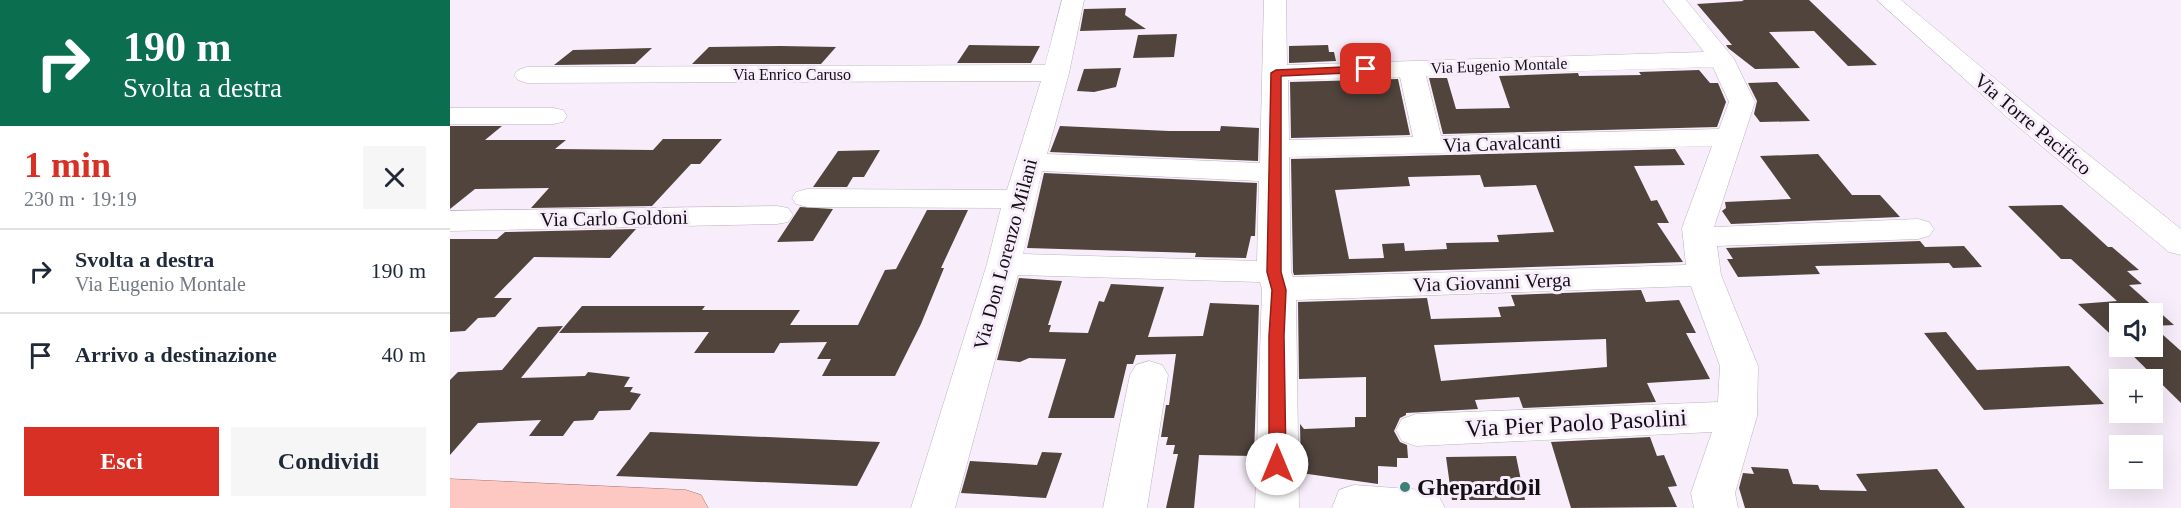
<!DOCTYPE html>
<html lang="it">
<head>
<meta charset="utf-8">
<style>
  body { margin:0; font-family:"Times New Roman",serif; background:#f6f6f7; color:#1f2937; height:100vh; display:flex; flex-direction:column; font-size:22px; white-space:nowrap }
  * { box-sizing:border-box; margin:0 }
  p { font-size:20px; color:#747a83 }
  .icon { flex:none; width:33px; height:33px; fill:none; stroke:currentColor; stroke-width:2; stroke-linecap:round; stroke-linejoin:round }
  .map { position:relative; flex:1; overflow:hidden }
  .panel { display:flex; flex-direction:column; background:#fff; width:450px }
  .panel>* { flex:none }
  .guide { background:#0b6e4f; color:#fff; overflow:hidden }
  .tools { position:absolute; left:1659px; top:303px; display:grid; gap:12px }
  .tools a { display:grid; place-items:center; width:54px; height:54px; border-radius:0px; background:#fff; box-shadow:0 6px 24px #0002; font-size:30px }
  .pin { position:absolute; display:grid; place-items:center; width:51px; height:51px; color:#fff; margin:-26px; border-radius:12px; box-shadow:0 3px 9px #0006 }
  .me { position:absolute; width:66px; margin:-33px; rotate:0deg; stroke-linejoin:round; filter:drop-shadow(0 0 4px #0008) }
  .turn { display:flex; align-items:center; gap:21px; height:126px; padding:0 24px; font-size:27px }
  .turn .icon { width:78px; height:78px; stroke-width:2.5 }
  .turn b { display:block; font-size:42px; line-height:51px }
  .round { display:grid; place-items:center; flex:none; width:63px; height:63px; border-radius:0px; background:#f6f6f7 }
  .headline { display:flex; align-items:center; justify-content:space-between; height:102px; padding:0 24px }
  h1 { font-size:36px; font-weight:700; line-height:45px; color:#d93025 }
  .button { display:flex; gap:12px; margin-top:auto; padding:12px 24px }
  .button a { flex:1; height:69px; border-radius:0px; background:#d93025; color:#fff; font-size:24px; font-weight:700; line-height:69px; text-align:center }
  .button a+a { background:#f6f6f7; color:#1f2937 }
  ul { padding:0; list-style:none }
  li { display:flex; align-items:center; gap:18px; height:84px; padding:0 24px; border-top:2px solid #e0e1e3 }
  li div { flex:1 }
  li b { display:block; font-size:22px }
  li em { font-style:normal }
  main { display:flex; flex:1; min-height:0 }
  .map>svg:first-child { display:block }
  .building { fill:#50443d; fill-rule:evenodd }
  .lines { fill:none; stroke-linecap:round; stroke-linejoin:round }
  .minor-casing { stroke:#bcb3bf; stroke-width:1 }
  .major-casing { stroke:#aa706a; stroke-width:1 }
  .minor { fill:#fff; fill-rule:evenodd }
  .major { fill:#fdc8c1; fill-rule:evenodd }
  .route { fill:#d93025; stroke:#8d1f18; stroke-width:1.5 }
  .poi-dot { fill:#3d8174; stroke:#f8eefb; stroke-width:2 }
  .labels { text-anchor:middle; stroke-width:6; stroke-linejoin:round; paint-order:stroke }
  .far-street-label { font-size:16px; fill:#130f14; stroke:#f8eefb }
  .street-label { font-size:20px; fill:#130f14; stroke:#f8eefb }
  .near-street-label { font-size:24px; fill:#130f14; stroke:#f8eefb }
  .near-poi-label { font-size:24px; font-weight:bold; fill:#130f14; stroke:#f8eefb; text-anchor:start }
</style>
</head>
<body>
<main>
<section class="panel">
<div class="guide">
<div class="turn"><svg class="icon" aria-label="right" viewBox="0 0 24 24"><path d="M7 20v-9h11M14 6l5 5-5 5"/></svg><div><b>190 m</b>Svolta a destra</div></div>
</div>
<div class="headline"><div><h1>1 min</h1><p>230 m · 19:19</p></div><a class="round"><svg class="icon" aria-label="close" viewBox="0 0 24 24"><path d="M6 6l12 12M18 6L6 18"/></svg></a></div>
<ul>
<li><svg class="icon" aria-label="right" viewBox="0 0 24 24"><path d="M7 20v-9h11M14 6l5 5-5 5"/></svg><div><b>Svolta a destra</b><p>Via Eugenio Montale</p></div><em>190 m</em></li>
<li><svg class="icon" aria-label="arrive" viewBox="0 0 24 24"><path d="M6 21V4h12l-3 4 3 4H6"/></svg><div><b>Arrivo a destinazione</b></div><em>40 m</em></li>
</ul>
<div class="button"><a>Esci</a><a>Condividi</a></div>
</section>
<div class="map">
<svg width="1731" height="508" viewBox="0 0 1731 508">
  <rect width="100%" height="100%" fill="#f8eefb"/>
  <path class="building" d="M1292 0H1359L1427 65 1398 66 1364 31 1319 32 1350 68 1305 69 1278 48 1276 45H1282L1247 4 1294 1Z
    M676 8 675 15 696 29 630 31 634 9Z
    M727 34 724 57 683 58 688 35Z
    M519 45 590 46 581 63H507Z
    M878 45 879 52H884L886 61 839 63V46Z
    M259 47 330 46 386 47 371 64H242Z
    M202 48 185 64 104 65 123 50Z
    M671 68 666 87 644 92 627 91 634 69Z
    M1249 70 1260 83H1268L1276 102 1267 127 993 134 979 78H997L1006 109 1060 108 1049 76 1128 73 1129 76 1191 75 1189 72Z
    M948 79 960 135 841 138 840 82Z
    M1327 82 1360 121 1310 122 1304 114 1307 101 1298 83Z
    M0 126H52L35 140H116L105 149 203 150 213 139H272L250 164H241L202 206 81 208 99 188 25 189 0 209Z
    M610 126 719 131H770L771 126 809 128 808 161 600 152Z
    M1225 149 1235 165 1184 166 1201 201 1207 200 1219 223H1207L1233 262 844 275 843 272 841 159ZM1030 175 1034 187 1086 185 1104 232 1047 235 1049 242 996 243 997 249 955 251 954 243 932 244 934 258 899 259 885 190 960 186 958 177Z
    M430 150 414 177H403L397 187H363L388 151Z
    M1368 154 1402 195H1430L1450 217 1281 224 1272 211 1276 208 1275 202 1341 199 1310 156Z
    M594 173 807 183 805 236H801L796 258 745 257 746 253 577 248Z
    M1612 205 1658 247H1662L1689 270 1677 271 1692 284 1679 285 1724 325 1703 326 1731 351V403L1673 346H1702V314H1670V343L1628 304 1667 301 1621 259H1611L1558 206Z
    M350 207 383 209 363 241 327 242Z
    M477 210H518L491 268H494L471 324 445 376H372L381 359H367L377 342 330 343 324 353H244L259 332 109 333 132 306H255L252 310H350L340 325H408L435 270 446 269Z
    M186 229 160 258 84 257 44 298H62L45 317 28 318 15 331 0 332V239H47L55 232Z
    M1470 241 1475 247 1514 246 1532 267 1503 268 1499 263 1365 266 1370 274 1288 277 1277 259H1283L1276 248Z
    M569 278 612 281 598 325H601L599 332 638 333 649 301 654 302 661 284 714 287 698 337 753 336 760 303 809 305 804 456 749 455 744 508H716L728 454H723L725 445H716L718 437H711L716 405H719L726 354 686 355 683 364H677L664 418H598L616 359 579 358 570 362 547 360Z
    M1191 290 1196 302 1229 300 1246 333H1236L1260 379 1197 383 1206 402 1073 408 1069 397 1025 400 1028 409 956 413V415L950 418 944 431 950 442 957 445 958 458H947V467L928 466V484L851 473 850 424 854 429 905 427V417H916V377L849 379 848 302 977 298 981 319 1051 317 1048 307 1065 306 1061 295ZM1156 339 1157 367 991 381 984 345Z
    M113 326 71 378 135 376 138 372 180 377 174 387H183L180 392 191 394 180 410 149 411 143 420 124 421 113 436H79L91 420 28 423 0 455V380L8 372 52 370 88 327Z
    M1496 332 1527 370 1619 366 1654 404 1534 410 1474 333Z
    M200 432 430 442 407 486 166 476Z
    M1200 437 1207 456 1214 455 1227 486 1218 487 1227 507 1121 508 1101 442Z
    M592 452 612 453 596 498 511 493 520 461 587 465Z
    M1066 456 1075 500H1002L996 457Z
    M1301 467 1338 469 1343 484 1368 485 1370 490 1417 491 1406 474 1487 469 1515 508H1295L1289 488 1293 473 1304 474Z"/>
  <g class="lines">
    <defs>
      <path id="minor" d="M612 0H634L619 73 597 154 810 163 814 0H836L837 65 1254 52 1213 0H1236L1284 59 1305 102 1264 227 1468 219 1479 222 1484 229 1479 236 1468 239 1267 246 1271 275 1308 366 1307 416 1285 493 1288 508H1244L1241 493 1262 432 966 446 952 441 946 430 952 419 966 414 1268 402 1270 366 1241 286 846 300 849 508H805L812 289 810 282 568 275 505 508H461L537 264 551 208 357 207 346 204 342 198 346 192 357 189 557 190 591 81 77 83 68 80 64 75 68 70 77 67 595 65ZM1263 67 1279 102 1269 129 991 136 976 76ZM950 77 963 137 839 140 838 80ZM1262 146 1232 228 1236 265 843 277 841 272 839 157ZM592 171 809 181 807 261 573 254Z
        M1427 0H1451L1579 107 1731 229V255L1719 252 1559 119Z
        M0 108H103L113 110 117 116 113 122 103 124H0Z
        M327 206 338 208 343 215 338 222 327 224 0 231V211Z
        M699 361 712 365 718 375 697 508H653L680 375 686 365Z
        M904 485 973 490 988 495 995 508H882L889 490Z"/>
      <path id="major" d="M0 479 236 490 251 495 258 508H0Z"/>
    </defs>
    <use href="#minor" class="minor-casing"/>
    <use href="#major" class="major-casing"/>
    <use href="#minor" class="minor"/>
    <use href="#major" class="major"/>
  </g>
  <path class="route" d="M916 66 919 67V72L831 76V272L836 290 834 336 836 464 833 469 827 471 821 469 819 464V336L822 290 817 272 821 73 826 70Z"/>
  <circle class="poi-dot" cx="955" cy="487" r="6"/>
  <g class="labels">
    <g class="far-street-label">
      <text transform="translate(1049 65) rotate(-2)" y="6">Via Eugenio Montale</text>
      <text x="342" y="80">Via Enrico Caruso</text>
    </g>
    <g class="street-label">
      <text transform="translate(1583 124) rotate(40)" y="7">Via Torre Pacifico</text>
      <text transform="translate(1052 143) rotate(-2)" y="7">Via Cavalcanti</text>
      <text transform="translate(164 218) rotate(-1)" y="7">Via Carlo Goldoni</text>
      <text transform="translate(555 254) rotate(-75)" y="7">Via Don Lorenzo Milani</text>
      <text transform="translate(1042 282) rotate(-2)" y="7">Via Giovanni Verga</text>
    </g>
    <g class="near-street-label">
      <text transform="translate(1126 423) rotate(-3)" y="8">Via Pier Paolo Pasolini</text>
    </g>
    <g class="near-poi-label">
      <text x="967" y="495">GhepardOil</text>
    </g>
  </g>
</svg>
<div class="tools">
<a><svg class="icon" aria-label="sound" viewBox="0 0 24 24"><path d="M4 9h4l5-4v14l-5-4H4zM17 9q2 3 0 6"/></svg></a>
<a>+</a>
<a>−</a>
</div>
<div class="pin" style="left:916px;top:69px;background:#d93025"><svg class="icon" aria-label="arrive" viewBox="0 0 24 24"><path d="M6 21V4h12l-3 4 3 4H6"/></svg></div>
<svg class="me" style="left:827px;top:464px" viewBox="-20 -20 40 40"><circle r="19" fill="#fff"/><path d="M0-13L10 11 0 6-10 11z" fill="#d93025"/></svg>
</div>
</main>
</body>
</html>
